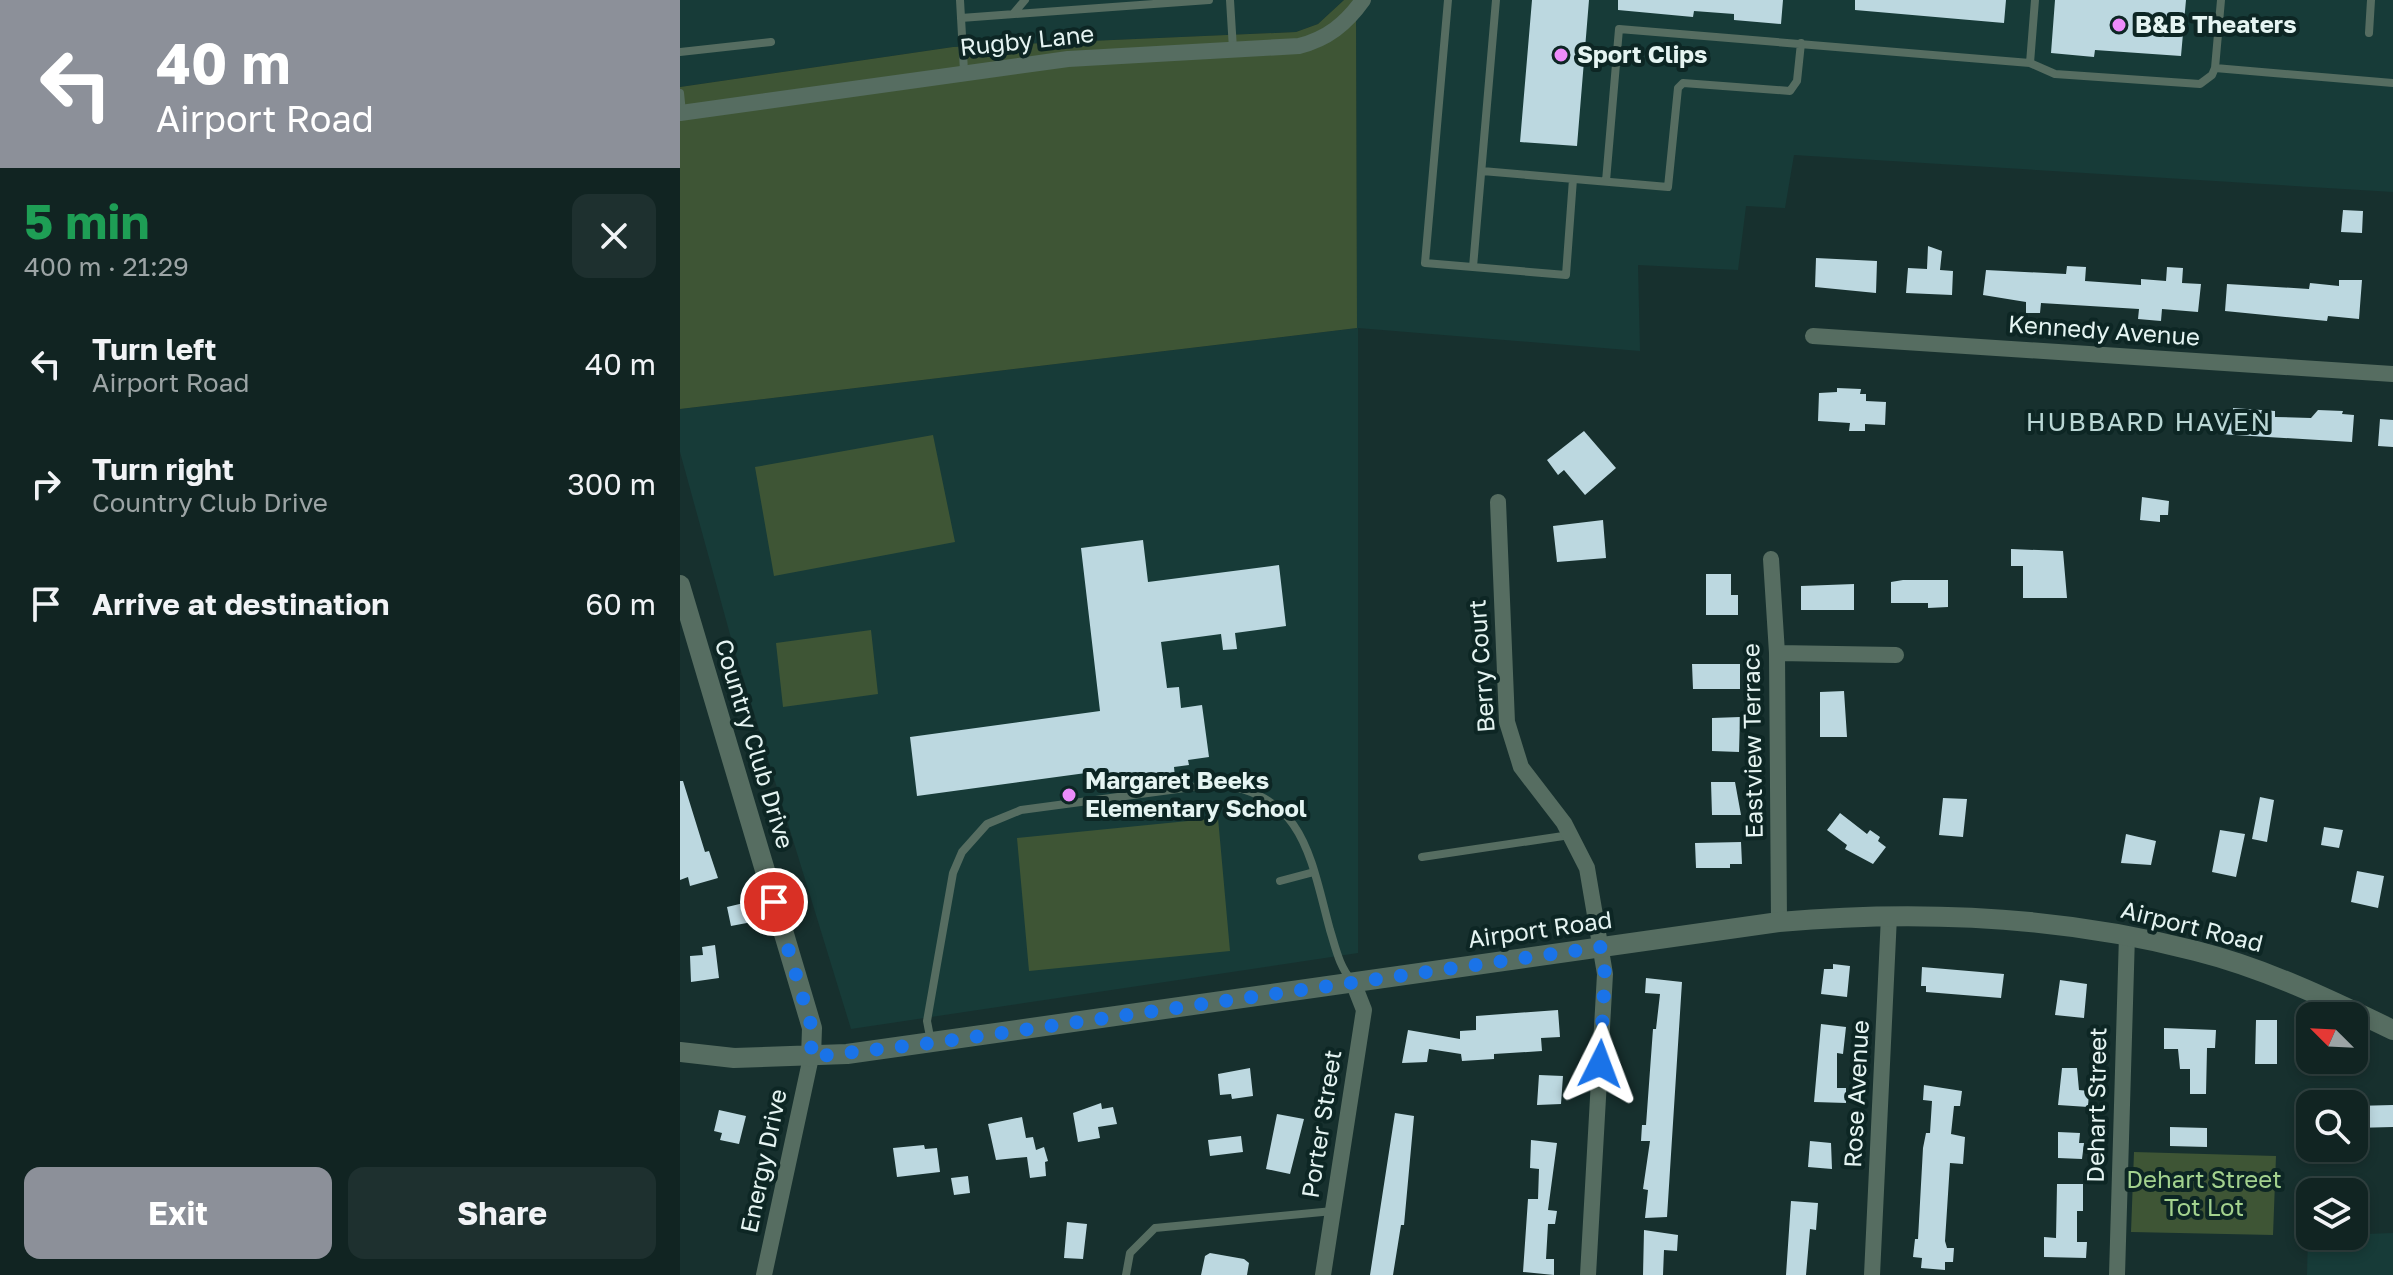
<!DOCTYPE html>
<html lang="en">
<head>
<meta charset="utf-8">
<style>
  body { margin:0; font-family:"Golos Text",sans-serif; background:#1e302f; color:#f1f3f6; height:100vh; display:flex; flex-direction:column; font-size:30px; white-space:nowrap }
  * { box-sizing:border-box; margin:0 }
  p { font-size:26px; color:#9ca4a5 }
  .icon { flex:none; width:44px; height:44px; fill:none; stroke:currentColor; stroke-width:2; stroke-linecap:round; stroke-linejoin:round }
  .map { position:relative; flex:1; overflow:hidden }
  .panel { display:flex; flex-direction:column; background:#112422; width:680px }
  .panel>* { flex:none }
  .hud { background:#8c9099; color:#fff; overflow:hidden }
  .needle { width:52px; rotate:294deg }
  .buttons { position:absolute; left:1616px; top:1002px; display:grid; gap:16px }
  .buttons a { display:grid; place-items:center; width:72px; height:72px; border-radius:16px; background:#112422; box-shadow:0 4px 12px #0003,0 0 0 2px #304140; font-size:40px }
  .pin { position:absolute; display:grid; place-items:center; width:68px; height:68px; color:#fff; margin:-34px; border:4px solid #fff; border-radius:50%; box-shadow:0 2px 8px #0007 }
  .me { position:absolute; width:88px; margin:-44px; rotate:3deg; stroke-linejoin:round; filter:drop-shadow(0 0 6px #0008) }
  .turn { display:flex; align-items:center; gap:28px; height:168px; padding:0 24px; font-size:36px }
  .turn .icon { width:104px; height:104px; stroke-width:2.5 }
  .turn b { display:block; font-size:56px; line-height:68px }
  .round { display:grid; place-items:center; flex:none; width:84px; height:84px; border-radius:16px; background:#1e302f }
  .headline { display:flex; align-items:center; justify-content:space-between; height:136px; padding:0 24px }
  h1 { font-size:48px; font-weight:700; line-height:60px; color:#1e9e55 }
  .primary-button { display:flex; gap:16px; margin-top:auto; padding:16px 24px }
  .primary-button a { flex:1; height:92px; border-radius:16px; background:#8c9099; color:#fff; font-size:32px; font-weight:700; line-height:92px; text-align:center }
  .primary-button a+a { background:#1e302f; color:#f1f3f6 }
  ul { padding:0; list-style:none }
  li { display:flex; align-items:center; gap:24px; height:120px; padding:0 24px }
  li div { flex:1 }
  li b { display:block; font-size:30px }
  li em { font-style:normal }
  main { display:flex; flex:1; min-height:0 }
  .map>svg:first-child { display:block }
  .built { fill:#173b38 }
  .green { fill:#3e5535 }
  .building { fill:#bcd8e0 }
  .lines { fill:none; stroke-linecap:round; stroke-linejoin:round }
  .service { stroke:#566d61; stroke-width:8 }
  .minor { stroke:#566d61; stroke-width:16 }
  .tertiary { stroke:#566d61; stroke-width:20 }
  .route { stroke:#1a73e8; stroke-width:14; stroke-dasharray:0 25.2 }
  .poi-dot { fill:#ed8cfa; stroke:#0d2624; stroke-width:3 }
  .labels { text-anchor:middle; stroke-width:8; stroke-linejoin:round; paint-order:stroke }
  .poi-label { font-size:24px; font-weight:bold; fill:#e5f4f2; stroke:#0d2624; text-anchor:start }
  .street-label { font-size:24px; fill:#e5f4f2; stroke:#0d2624 }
  .park-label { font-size:24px; fill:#a3d28e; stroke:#0d2624 }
  .neighbourhood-label { font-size:26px; letter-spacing:2px; fill:#bad7d5; stroke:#0d2624 }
</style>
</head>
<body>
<main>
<section class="panel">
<div class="hud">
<div class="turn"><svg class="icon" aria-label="left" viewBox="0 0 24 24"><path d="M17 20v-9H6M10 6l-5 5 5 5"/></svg><div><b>40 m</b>Airport Road</div></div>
</div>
<div class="headline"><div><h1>5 min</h1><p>400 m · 21:29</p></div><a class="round"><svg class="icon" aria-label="close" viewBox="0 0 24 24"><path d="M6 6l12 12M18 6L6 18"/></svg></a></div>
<ul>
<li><svg class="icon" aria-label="left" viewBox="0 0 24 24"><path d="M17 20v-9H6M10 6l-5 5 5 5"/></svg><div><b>Turn left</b><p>Airport Road</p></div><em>40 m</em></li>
<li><svg class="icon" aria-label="right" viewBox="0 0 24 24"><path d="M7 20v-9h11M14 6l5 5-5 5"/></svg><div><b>Turn right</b><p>Country Club Drive</p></div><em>300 m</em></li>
<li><svg class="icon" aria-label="arrive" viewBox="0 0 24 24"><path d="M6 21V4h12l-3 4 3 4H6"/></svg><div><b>Arrive at destination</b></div><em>60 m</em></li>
</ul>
<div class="primary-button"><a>Exit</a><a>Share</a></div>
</section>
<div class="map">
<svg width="1713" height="1275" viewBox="0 0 1713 1275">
  <rect width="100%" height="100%" fill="#17302e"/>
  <path class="built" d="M0 0H664L638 24 616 32 273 47 0 87Z
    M676 0H1713V192L1114 155 1105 208 1066 206 1058 270 958 265 960 351 678 328V953L171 1029 51 638 0 452V409L677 328Z
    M1628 1232 1630 1236 1713 1233V1275H1627Z"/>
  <path class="green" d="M664 0H676L677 328 0 409V87L273 47 616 32 638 24Z
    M253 435 275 542 94 576 75 467Z
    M191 630 198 694 103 707 96 643Z
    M538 818 550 951 349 971 337 838Z
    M1454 1152 1596 1156 1593 1235 1451 1232Z"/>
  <path class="building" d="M852 0H909L897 146 840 142Z
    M938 0H1103L1101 24 1054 20V14L1014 11 1013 17 938 10Z
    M1175 0H1326L1324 23 1175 10Z
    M1375 0H1506L1501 56 1415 50 1414 57 1371 53Z
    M1663 210 1683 211 1682 233 1661 232Z
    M1248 246 1262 251 1260 270 1273 271 1272 295 1226 293 1228 268 1247 269Z
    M1136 258 1197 261 1196 293 1135 287Z
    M1387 266 1406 267 1405 281 1461 285V279L1486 281 1487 267 1503 268 1502 283 1521 284 1518 312 1482 309 1481 321 1458 319 1459 309 1361 303 1360 313H1346V302L1303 295 1306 270 1386 274Z
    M1659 280H1682L1679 319 1648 316 1647 321 1545 311 1547 284 1629 289 1630 283 1659 286Z
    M1157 388 1181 389 1180 394H1186V401L1206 402 1205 425 1185 424V431H1169L1170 423 1138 421 1139 393 1157 392Z
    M1553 408 1595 411V417L1631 418 1638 410 1663 411 1662 414 1674 415 1672 442 1539 434 1540 413 1553 414Z
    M1700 419 1713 420V447L1698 446Z
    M904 431 936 468 905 495 884 470 878 475 867 460Z
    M1462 497 1489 501 1488 515H1480V522L1460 520Z
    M923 520 926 558 877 562 873 526Z
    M463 540 468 582 599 565 606 626 555 633 557 649 543 650 541 634 481 642 487 688 499 687 501 708 522 705 529 757 508 760 509 765 494 767 495 777 431 785 428 770 237 796 230 737 420 711 401 548Z
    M1331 549 1383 551 1387 598H1343V566H1331Z
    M1026 574H1051V595H1058V615H1026Z
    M1223 580H1268V607L1248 608V603H1211V582Z
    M1174 584V610H1121V586Z
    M1012 664H1060V689H1013Z
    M1164 691 1167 737H1140V692Z
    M1060 717 1059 752 1032 751V718Z
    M0 781H3L25 852 29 851 38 878 10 886 8 877 0 880Z
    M1031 782H1055L1061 815H1032Z
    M1580 797 1594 800 1587 842 1572 839Z
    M1263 798 1287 799 1283 837 1259 835Z
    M1160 813 1187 834 1190 830 1200 837 1198 841 1206 847 1193 864 1165 849 1167 845 1147 830Z
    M1644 827 1663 830 1659 848 1641 845Z
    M1540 830 1565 834 1556 877 1532 872Z
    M1446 834 1476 841 1471 865 1441 863Z
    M1061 842 1062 864H1050V868H1016L1015 843Z
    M1677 871 1704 876 1698 908 1671 902Z
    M68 902 72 922 51 926 47 907Z
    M35 945 39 978 11 982 10 956 23 955 22 947Z
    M1153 964 1170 966 1167 997 1141 994 1144 969H1153Z
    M1242 967 1324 974 1321 998 1246 992V986H1241Z
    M966 978 1002 982 987 1217 965 1218 968 1190 963 1189 970 1141H961L962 1125H966L973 1029H976L980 994 965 993Z
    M1380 980 1407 984 1404 1018 1375 1015Z
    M878 1010 880 1037 861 1038 862 1051 814 1054V1059L782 1061 781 1054 749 1049 747 1062 722 1063 728 1030 780 1039V1031L796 1030V1016Z
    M1576 1020H1597V1064H1575Z
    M1141 1024 1166 1027 1163 1054 1157 1053V1088H1166V1103L1134 1102Z
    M1484 1028 1536 1030 1535 1048H1527L1526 1094H1510V1069H1500L1498 1049H1484Z
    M570 1068 573 1096 552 1099 551 1094 540 1095 538 1074Z
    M1382 1068H1397L1399 1090 1409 1091 1408 1107 1378 1105Z
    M859 1075 883 1076 881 1104 857 1105Z
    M1244 1085 1282 1091 1280 1106H1274L1271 1134 1285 1137 1283 1164 1270 1163 1265 1241 1267 1248H1274L1273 1262H1265V1270L1241 1268 1242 1258 1233 1257 1235 1239H1238L1243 1148 1246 1133H1250L1252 1101 1243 1100Z
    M421 1103 422 1109 433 1107 437 1124 418 1127 420 1138 398 1142 393 1113Z
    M1713 1105V1127L1674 1128V1106Z
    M39 1110 66 1116 59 1144 40 1140 42 1133 34 1131Z
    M715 1113 734 1116 724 1225H721L713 1275H690Z
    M597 1114 624 1119 610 1174 586 1169Z
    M342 1117 346 1138 353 1137 356 1150 364 1147 368 1161 365 1162 366 1176 350 1178 347 1157 316 1160 308 1124Z
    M1490 1127 1527 1128V1147L1490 1146Z
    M1378 1132 1400 1133 1399 1143H1404L1402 1159 1378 1158Z
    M561 1136 563 1152 530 1156 528 1140Z
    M851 1140 877 1143 868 1210 877 1211 875 1224H868L866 1259H874V1275L843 1272 848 1199H858L859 1169 850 1168Z
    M1130 1141 1151 1143 1152 1169 1128 1167Z
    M244 1145 245 1149 257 1148 260 1172 217 1177 213 1148Z
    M288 1176 290 1193 274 1195 271 1178Z
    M1377 1184H1403V1211H1397V1242H1407L1406 1258 1364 1257V1237L1376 1238Z
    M1111 1201 1138 1203 1136 1230 1130 1229 1126 1275H1106Z
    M387 1222 407 1224 403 1259 384 1258Z
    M964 1230 998 1235 997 1251 984 1250 983 1275H963Z
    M530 1253 564 1259 569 1263 567 1275H521L525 1256Z"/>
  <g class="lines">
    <path class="service" d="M280 0 284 71
      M550 0 553 49
      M768 0 745 263 886 275 893 179
      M333 14 345 0
      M281 18 529 0
      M1689 33 1691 0
      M0 52 91 42
      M1350 63 1355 0
      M1535 68 1713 83
      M0 93 2 112
      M802 171 988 187 998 88 1003 83 1110 91 1117 81 1121 43
      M926 181 939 29 1350 63 1375 74 1520 84 1532 75 1535 68 1541 0
      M793 267 816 0
      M742 857 890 835
      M600 881 634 872
      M251 1042 247 1021 273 873 282 852 307 824 341 810 535 784C624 793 630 856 650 930 656 949 659 966 672 981
      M446 1275 450 1253 475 1228 653 1211"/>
    <path class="minor" d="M0 113 388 59 619 46C647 39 666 24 683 0
      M1133 336 1713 374
      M818 502 827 722 841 767 884 823 907 868 925 974 908 1275
      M1091 559 1097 653 1099 922
      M1097 653 1216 655
      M84 1275 131 1057
      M643 1275 684 1010 673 982
      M1192 1275 1209 916
      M1437 1275 1447 935"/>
    <path class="tertiary" d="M0 585 132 1028 131 1057
      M0 1052 54 1058 167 1054 1099 922C1237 910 1381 916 1516 951 1584 968 1649 999 1713 1030"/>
  </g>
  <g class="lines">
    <path class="route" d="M94 902 132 1028 131 1057 252 1043 921 947 925 974 920 1064"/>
  </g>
  <g class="poi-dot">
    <circle cx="1439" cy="25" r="8"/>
    <circle cx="881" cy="55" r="8"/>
    <circle cx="389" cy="795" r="8"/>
  </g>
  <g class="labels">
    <g class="poi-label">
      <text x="1455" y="33">B&amp;B Theaters</text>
      <text x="897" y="63">Sport Clips</text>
      <text x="405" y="789">Margaret Beeks<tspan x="405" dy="28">Elementary School</tspan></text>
    </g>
    <g class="street-label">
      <text transform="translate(347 41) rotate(-6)" y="8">Rugby Lane</text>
      <text transform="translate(1424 331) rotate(4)" y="8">Kennedy Avenue</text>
      <text transform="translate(802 666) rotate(-94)" y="8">Berry Court</text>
      <text transform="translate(1073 741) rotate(-91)" y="8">Eastview Terrace</text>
      <text transform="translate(74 744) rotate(73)" y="8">Country Club Drive</text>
      <text transform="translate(1512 927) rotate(14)" y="8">Airport Road</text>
      <text transform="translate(860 930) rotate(-8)" y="8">Airport Road</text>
      <text transform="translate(1177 1094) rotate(-87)" y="8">Rose Avenue</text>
      <text transform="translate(1417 1105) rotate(-89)" y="8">Dehart Street</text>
      <text transform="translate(642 1124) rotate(-81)" y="8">Porter Street</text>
      <text transform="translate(84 1161) rotate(-78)" y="8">Energy Drive</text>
    </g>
    <g class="park-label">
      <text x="1524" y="1188">Dehart Street<tspan x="1524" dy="28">Tot Lot</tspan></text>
    </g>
    <g class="neighbourhood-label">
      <text x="1469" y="431">HUBBARD HAVEN</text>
    </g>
  </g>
</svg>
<div class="buttons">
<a><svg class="needle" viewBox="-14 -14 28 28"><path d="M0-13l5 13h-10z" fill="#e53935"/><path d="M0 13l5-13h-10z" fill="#9ca4a5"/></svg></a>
<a><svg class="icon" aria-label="search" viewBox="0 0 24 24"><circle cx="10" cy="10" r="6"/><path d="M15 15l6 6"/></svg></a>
<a><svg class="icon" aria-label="layers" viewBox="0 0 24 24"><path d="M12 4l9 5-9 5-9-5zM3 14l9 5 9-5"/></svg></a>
</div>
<div class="pin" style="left:94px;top:902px;background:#d93025"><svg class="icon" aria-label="arrive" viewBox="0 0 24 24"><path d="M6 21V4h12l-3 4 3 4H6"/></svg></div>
<svg class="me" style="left:920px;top:1064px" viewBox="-20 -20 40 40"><path d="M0-17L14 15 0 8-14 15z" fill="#1a73e8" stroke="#fff" stroke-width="4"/></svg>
</div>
</main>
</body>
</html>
